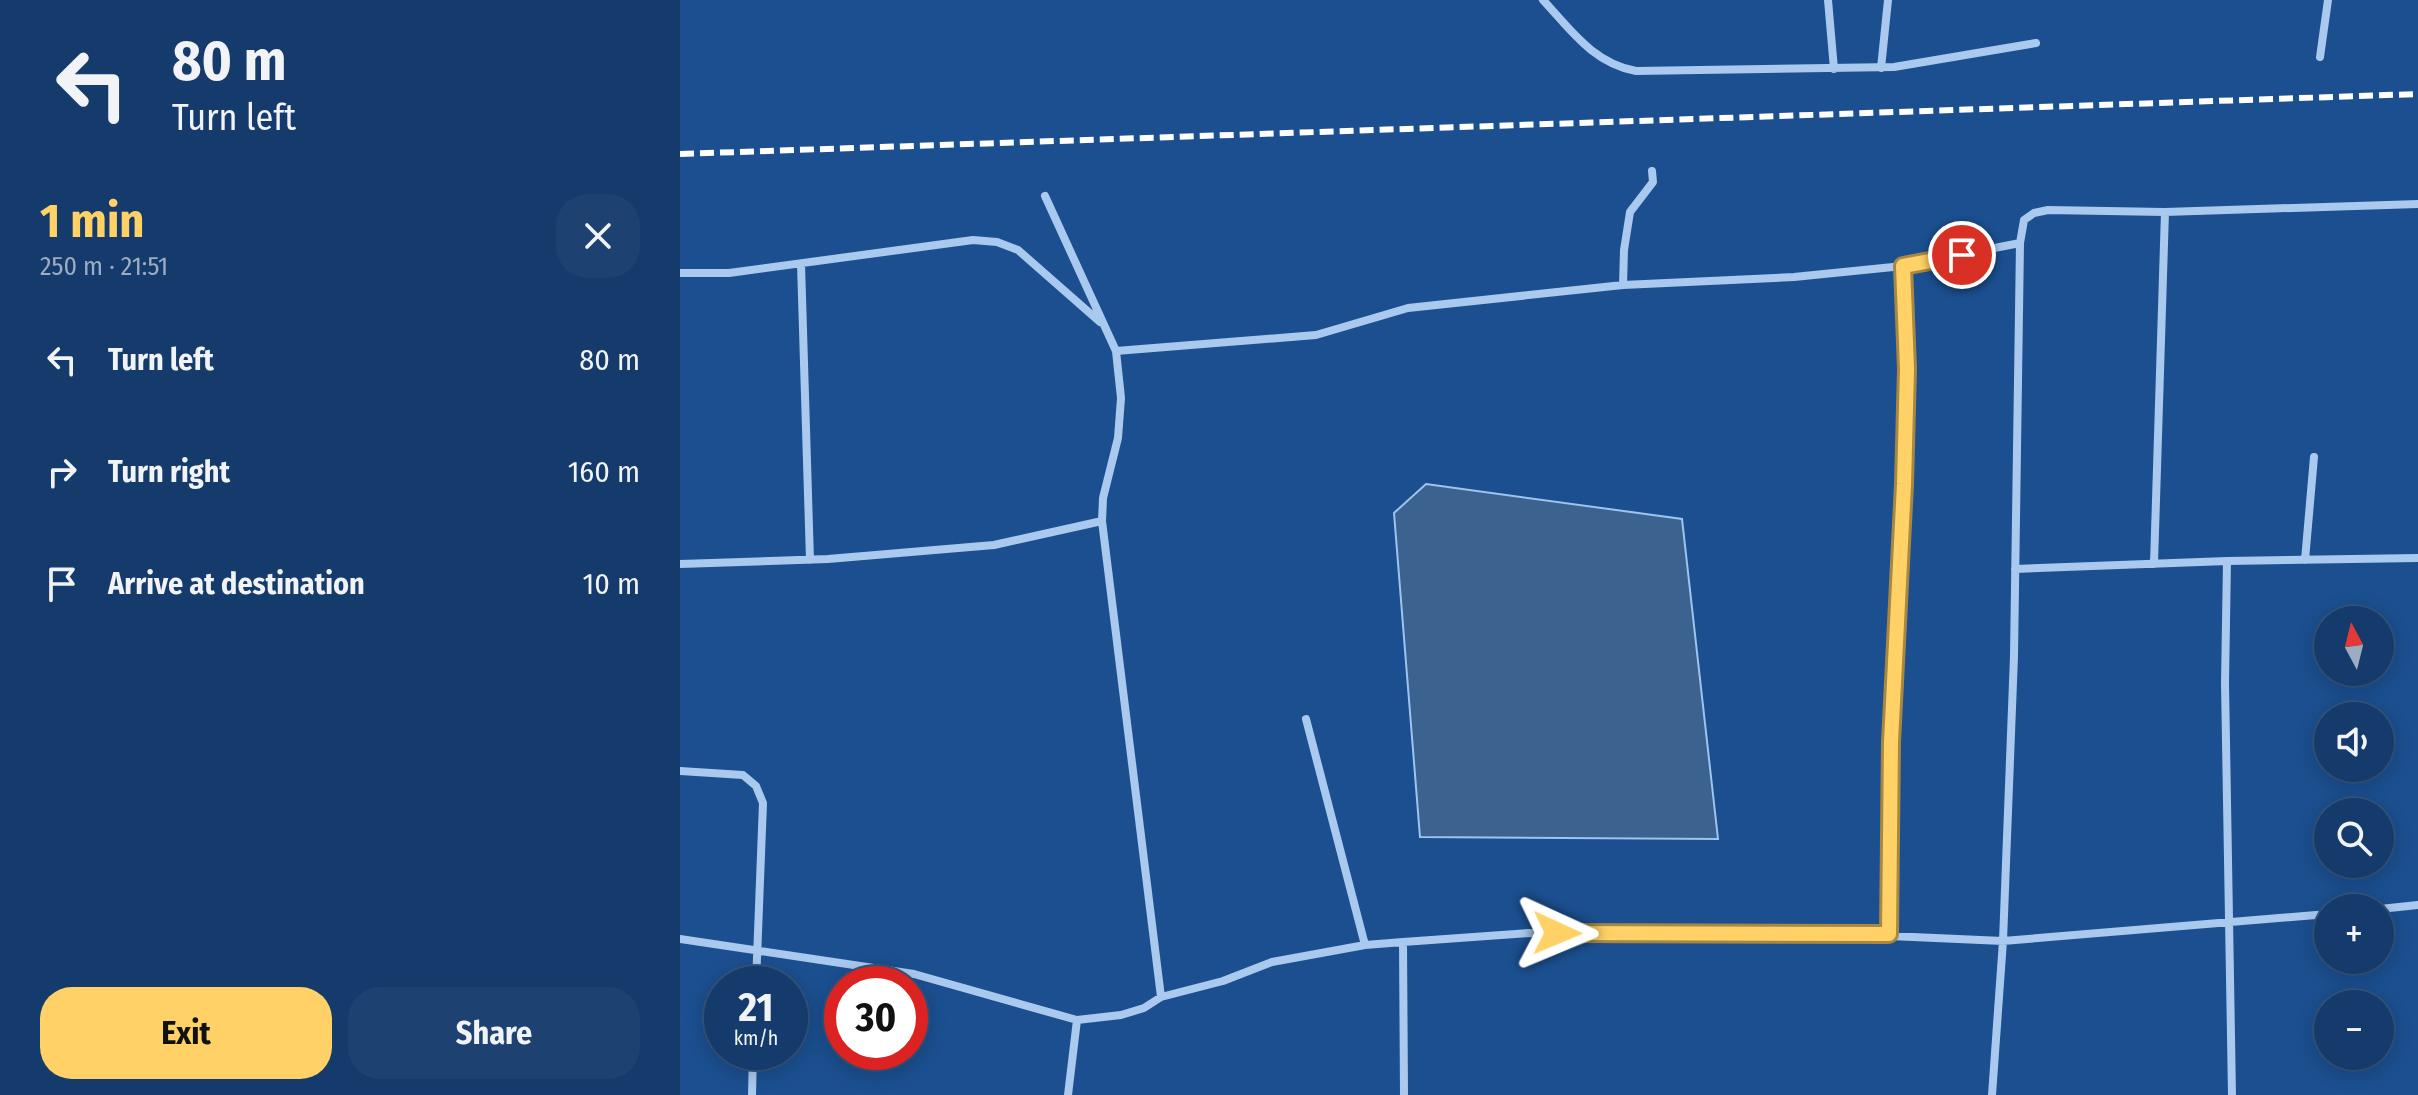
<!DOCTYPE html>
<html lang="en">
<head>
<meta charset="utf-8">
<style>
  body { margin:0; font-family:"Fira Sans Condensed",sans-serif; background:#1d4271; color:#f1f3f6; height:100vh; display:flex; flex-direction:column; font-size:30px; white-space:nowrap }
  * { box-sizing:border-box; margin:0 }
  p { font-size:26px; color:#9dadc1 }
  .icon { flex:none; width:44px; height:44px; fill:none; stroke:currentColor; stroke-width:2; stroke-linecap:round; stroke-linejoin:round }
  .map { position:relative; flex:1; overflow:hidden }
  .sheet { display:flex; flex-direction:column; background:#143b6b; width:680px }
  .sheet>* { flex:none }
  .guide { background:#143b6b; color:#f1f3f6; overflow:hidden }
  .needle { width:52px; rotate:353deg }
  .buttons { position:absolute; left:1634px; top:606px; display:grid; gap:16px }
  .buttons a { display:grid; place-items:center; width:80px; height:80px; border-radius:50%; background:#143b6b; box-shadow:0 4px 20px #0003,0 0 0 2px #33557e; font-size:40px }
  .speed { position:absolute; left:24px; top:966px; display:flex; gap:16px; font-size:40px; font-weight:700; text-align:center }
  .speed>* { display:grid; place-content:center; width:104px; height:104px; border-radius:50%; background:#143b6b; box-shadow:0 4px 20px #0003,0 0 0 2px #33557e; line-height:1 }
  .speed small { font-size:20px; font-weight:400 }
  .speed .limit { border:12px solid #d22; background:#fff; color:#111 }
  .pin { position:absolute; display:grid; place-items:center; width:68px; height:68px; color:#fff; margin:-34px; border:4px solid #fff; border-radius:50%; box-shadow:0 2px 8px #0007 }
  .me { position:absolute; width:88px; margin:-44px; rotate:91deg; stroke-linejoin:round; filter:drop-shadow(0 0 6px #0008) }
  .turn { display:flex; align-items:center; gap:28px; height:168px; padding:0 40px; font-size:36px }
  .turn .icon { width:104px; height:104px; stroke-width:2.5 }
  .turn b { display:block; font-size:56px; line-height:68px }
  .round { display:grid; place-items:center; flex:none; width:84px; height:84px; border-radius:32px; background:#1d4271 }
  .head { display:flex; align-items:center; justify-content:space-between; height:136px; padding:0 40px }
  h1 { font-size:48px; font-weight:700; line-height:60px; color:#ffd166 }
  .cta { display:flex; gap:16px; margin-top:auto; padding:16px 40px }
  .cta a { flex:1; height:92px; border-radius:32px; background:#ffd166; color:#111; font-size:32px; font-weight:700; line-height:92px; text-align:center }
  .cta a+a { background:#1d4271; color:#f1f3f6 }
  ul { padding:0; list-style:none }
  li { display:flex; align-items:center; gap:24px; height:112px; padding:0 40px }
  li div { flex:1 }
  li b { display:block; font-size:30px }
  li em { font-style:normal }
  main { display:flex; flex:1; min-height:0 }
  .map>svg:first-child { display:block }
  .water { fill:#3c6290; stroke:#9cc4f0; stroke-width:2 }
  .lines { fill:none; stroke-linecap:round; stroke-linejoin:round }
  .street { stroke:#a9c9ee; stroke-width:8 }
  .rail { stroke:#fff; stroke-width:6; stroke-dasharray:14 6; stroke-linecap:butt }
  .route-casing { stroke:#a68842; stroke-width:20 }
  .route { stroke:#ffd166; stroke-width:14 }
</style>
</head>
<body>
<main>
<section class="sheet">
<div class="guide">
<div class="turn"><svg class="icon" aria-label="left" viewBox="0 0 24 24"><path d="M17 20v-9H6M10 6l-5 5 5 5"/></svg><div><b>80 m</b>Turn left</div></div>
</div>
<div class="head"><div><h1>1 min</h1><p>250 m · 21:51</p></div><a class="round"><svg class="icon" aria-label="close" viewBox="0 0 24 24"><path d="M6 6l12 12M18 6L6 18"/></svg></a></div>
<ul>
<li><svg class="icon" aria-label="left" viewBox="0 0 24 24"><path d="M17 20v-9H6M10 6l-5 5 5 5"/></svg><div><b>Turn left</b></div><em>80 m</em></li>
<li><svg class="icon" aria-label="right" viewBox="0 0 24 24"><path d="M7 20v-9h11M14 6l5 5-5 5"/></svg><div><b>Turn right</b></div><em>160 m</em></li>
<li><svg class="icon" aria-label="arrive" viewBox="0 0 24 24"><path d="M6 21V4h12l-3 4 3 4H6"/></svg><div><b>Arrive at destination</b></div><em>10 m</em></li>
</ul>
<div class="cta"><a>Exit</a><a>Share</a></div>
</section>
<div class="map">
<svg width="1738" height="1095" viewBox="0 0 1738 1095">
  <rect width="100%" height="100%" fill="#1b4f8f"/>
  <path class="water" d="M746 484 1002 519 1038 839 740 837 714 513Z"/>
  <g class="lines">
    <path class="street" d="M863 0C891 30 913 63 956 71L1214 67 1356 43
      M1148 0 1154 69
      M1640 57 1648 0
      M1201 68 1208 0
      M365 196 436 351 441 398 438 438 423 498 422 521 481 997
      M121 264 130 560
      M1223 266 1340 243
      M0 273H49L293 240 317 242 338 250 420 322
      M943 285 944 250 950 212 973 182 972 171
      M436 351 636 335 728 308 943 285 1114 277 1223 266 1227 369 1223 542 1211 742 1209 934
      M1625 560 1634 457
      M1547 561 1545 683 1552 1095
      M0 564 148 559 314 545 422 521
      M1474 564 1485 212
      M1335 569 1547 561 1738 558
      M626 719 685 945
      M0 771 63 775 76 786 83 803 76 984
      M1700 909 1738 905
      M0 939 234 974 397 1020 441 1015 464 1008 481 997 543 981 592 962 685 945 723 942 848 933 993 936 1120 932 1323 941 1648 914
      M723 942 724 1095
      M72 1095 73 1052
      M388 1095 397 1020
      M1312 1095 1323 941 1334 656 1340 243 1344 220 1354 213 1368 210 1485 212 1738 204"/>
    <path class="rail" d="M0 154 1738 94"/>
  </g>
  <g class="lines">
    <defs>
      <path id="route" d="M877 933 1209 934 1211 742 1224 484 1227 369 1223 266 1282 255"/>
    </defs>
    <use href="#route" class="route-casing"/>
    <use href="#route" class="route"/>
  </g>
</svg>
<div class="buttons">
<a><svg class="needle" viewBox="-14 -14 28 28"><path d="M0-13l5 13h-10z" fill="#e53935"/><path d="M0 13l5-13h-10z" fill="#9dadc1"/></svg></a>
<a><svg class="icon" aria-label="sound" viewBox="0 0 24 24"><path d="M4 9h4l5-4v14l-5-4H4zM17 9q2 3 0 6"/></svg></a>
<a><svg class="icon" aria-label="search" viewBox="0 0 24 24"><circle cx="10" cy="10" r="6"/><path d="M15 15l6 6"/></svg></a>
<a>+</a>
<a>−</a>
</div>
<div class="speed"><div>21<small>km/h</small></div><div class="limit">30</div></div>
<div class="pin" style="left:1282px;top:255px;background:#d93025"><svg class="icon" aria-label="arrive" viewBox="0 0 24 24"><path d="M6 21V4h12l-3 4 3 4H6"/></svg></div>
<svg class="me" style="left:877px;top:933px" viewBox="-20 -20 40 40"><path d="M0-17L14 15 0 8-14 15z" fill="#ffd166" stroke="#fff" stroke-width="4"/></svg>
</div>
</main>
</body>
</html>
